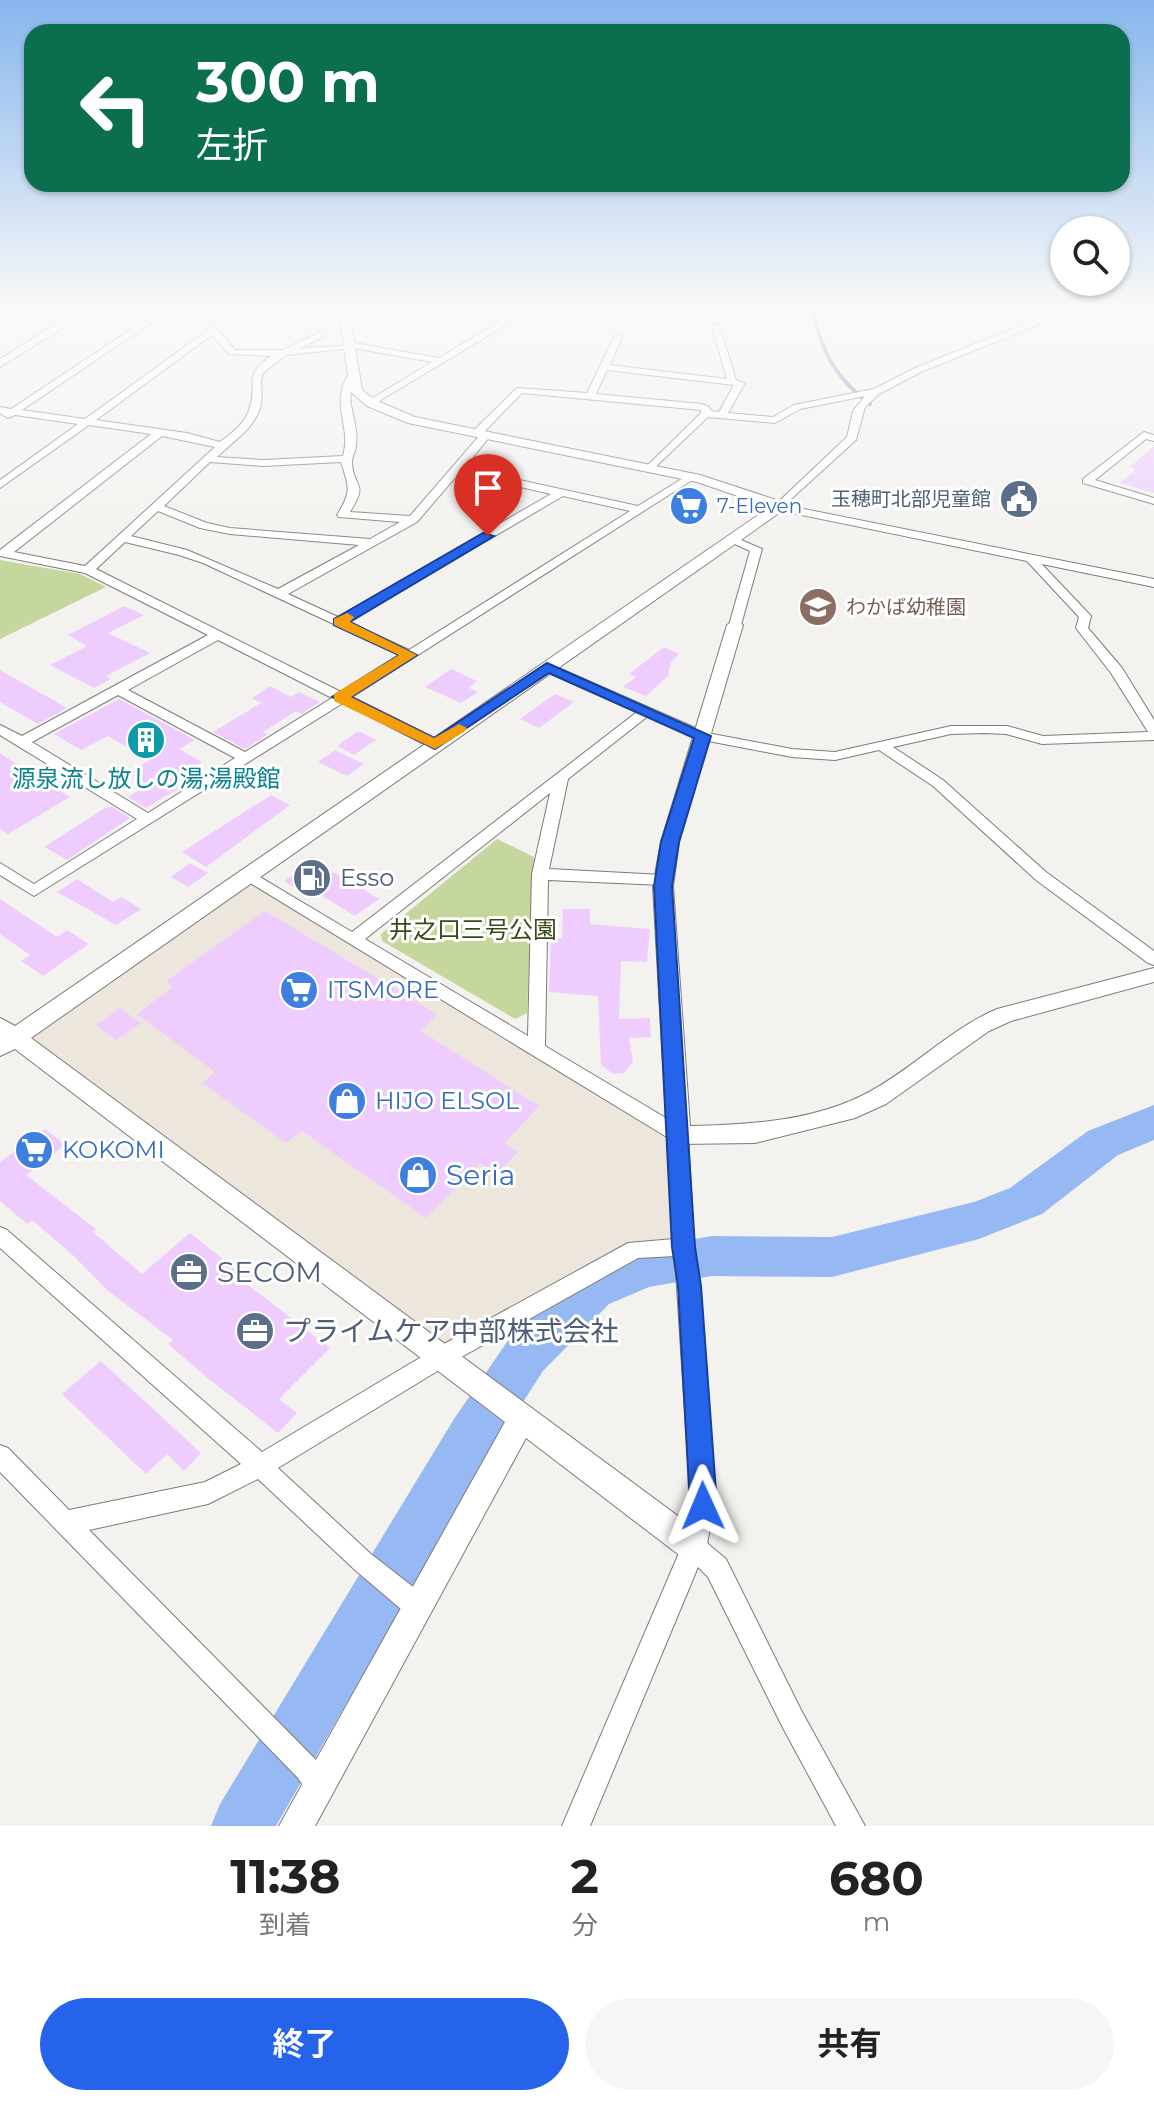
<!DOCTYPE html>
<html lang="ja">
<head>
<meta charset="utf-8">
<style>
  body { margin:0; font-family:Montserrat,"Noto Sans JP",sans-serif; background:#f6f6f6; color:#222; height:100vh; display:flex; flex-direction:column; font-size:30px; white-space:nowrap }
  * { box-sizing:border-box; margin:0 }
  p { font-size:26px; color:#767676 }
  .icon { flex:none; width:44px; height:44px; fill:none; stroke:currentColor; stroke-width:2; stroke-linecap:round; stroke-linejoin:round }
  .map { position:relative; height:1826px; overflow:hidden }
  .sheet { display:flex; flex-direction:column; background:#fff; flex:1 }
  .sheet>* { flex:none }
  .banner { position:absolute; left:24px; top:24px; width:1106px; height:168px; border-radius:24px; box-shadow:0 2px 6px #0004; background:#0b6e4f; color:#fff; overflow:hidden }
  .fabs { position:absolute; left:1050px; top:216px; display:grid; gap:16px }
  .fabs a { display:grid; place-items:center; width:80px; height:80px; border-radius:50%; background:#fff; box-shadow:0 2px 6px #0004; font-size:40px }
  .pin { position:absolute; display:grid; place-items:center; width:68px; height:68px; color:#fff; margin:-82px -34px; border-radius:50% 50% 50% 0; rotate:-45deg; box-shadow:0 0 8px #0007 }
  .pin .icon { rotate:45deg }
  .me { position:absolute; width:88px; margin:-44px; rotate:359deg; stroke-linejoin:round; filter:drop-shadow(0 0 6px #0008) }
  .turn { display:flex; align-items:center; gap:28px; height:168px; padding:0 40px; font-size:36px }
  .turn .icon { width:104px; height:104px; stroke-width:2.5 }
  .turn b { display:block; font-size:56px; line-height:68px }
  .eta { display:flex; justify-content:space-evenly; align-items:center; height:136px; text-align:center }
  .eta b { font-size:48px; font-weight:700; line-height:56px }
  .button { display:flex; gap:16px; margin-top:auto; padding:16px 40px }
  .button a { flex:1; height:92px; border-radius:48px; background:#2563eb; color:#fff; font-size:32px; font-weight:700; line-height:92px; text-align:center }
  .button a+a { background:#f6f6f6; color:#222 }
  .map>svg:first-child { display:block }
  .built { fill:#ede6dd }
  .green { fill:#c5d79c }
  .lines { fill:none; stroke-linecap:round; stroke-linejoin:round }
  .stream { stroke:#728ab3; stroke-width:4 }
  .river { fill:#96b9f4; fill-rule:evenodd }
  .building { fill:#eecdfe }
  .minor-casing { stroke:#7d7b79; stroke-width:2 }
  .tertiary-casing { stroke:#7d7b79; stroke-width:2 }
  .minor { fill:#fff; fill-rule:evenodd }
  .tertiary { fill:#fff; fill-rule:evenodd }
  .route { fill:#2563eb; stroke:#184099; stroke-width:2 }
  .slow { fill:#f59e0b }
  .labels { text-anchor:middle; stroke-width:6; stroke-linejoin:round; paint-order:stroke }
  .far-service-label { font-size:20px; fill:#4e5e75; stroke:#fff; text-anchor:end }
  .far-shop-label { font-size:20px; fill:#366cbe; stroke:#fff; text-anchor:start }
  .far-education-label { font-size:20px; fill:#785e54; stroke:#fff; text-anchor:start }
  .culture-label { font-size:24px; fill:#0d838f; stroke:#fff }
  .service-label { font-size:24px; fill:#4e5e75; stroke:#fff; text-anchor:start }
  .park-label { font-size:24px; fill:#3b4816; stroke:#fff }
  .shop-label { font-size:24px; fill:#366cbe; stroke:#fff; text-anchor:start }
  .near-shop-label { font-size:28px; fill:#366cbe; stroke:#fff; text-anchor:start }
  .near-service-label { font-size:28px; fill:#4e5e75; stroke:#fff; text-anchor:start }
</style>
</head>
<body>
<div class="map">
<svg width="1154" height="1826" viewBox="0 0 1154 1826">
  <rect width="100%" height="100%" fill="#f4f2ef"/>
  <path class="built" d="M245 875 679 1135 684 1247 635 1249 441 1357 15 1038Z"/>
  <path class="green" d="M0 560 80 574 106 587 0 639Z
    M497 839 534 857 527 1013 515 1019 382 941 381 934Z"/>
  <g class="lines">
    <path class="stream" d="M813 310C821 351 836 379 870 404"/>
    <path class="river" d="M1154 1105V1140L1118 1155 1042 1214 979 1239 832 1277 712 1276 649 1287 609 1304 543 1371 490 1453 276 1826H211L220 1804 454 1419 509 1339 577 1276 644 1248 712 1236 832 1237 974 1202 1010 1188 1088 1131Z"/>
  </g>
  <path class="building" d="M1154 446V493L1120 483 1136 469 1130 467Z
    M124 606 144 615 108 633 150 653 106 676 111 679 94 688 50 665 87 646 68 635Z
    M664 647 679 654 671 662 668 676 646 696 623 687 636 677 629 674Z
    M451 669 477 681 469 688 478 692 461 703 425 687Z
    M0 670 67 708 38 724 0 702Z
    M270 686 291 697 299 692 320 702 301 714 296 711 263 732 268 734 245 749 213 732 261 703 252 698Z
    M555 694 574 702 539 728 520 719Z
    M119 699 195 740 179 749 202 762 176 779 186 784 146 808 128 797 148 785 128 773 150 760 108 736 81 750 54 734Z
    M358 731 376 740 354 755 337 746Z
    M335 750 364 764 347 776 318 762Z
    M0 753 29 772 70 797 8 834 0 829Z
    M271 795 290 805 206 867 182 852Z
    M112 807 130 818 67 860 44 847 105 808Z
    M313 861 358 886 379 899 355 916 319 894 313 899 284 881Z
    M190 863 208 873 188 887 171 877Z
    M77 879 113 902 121 897 141 909 116 925 57 892Z
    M0 899 57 937 67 930 89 944 43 976 21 961 30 955 0 934Z
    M563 909H590V924L650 929 647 962 621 961 619 1019 650 1018 651 1037 629 1038 633 1062 624 1073 613 1074 601 1065 598 996 549 992 551 938H562Z
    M265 911 437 1014 421 1031 539 1106 505 1143 518 1152 496 1174 480 1163 426 1218 302 1131 286 1143 202 1083 215 1072 137 1014 173 987 166 981Z
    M120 1008 141 1023 116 1040 96 1025Z
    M45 1129 65 1145 26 1175 96 1229 93 1232 142 1274 190 1233 239 1272 235 1275 330 1348 279 1399 297 1413 278 1433 204 1375 168 1344 173 1340 107 1290 75 1257 32 1220 27 1224 0 1201V1162Z
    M101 1361 201 1453 184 1471 167 1454 146 1474 62 1394Z"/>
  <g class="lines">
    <defs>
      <path id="minor" d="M0 310H8L0 316Z
        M60 310H82L86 313 82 316Z
        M160 310H170L22 410 85 419 208 330 184 310C206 310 221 334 235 350H283L320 332 324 335 323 337 300 348 345 346 349 342 439 358 515 312H521V316L371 406 366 403 368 401 432 362 353 348 286 355 263 373C259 383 263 393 261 404 256 428 233 441 217 457L263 460 343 456C352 426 329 403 349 374H355L357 376C341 400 360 420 356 445 356 451 351 458 352 464 354 489 369 481 350 512L410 516 480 435H473V431L517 388 587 393 615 335 622 337 610 365 727 379 712 326 719 324 736 380 745 383 728 413 773 417 794 405 874 389 915 368 1032 321 1042 310H1051L1038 325 921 372 879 394 865 407 856 440 779 510 775 509V505L847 437 853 411 865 396 800 409 775 423 708 417 650 472 645 469 646 467 701 413V410L522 393 483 433 491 435 464 468 638 506 688 475 697 477 352 697 440 741 442 744 440 747H430L343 703 34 896 0 875V863L34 884 137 819 0 735V725L22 736 208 635 85 573 0 556V550L151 434 89 425 0 488V480L78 424 15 415 8 418 0 413V407L11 409ZM212 335 229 354 271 356C242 377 258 381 250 407 246 423 232 433 220 442L187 433 96 420ZM607 370 734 385 719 412 711 411 709 407 702 404 596 394ZM162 436 215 447 85 566 14 552ZM210 462 263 466 341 462C349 487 352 491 337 515L339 517 400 522 370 539 230 528 207 523 164 506ZM459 473 551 494 338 617 288 594 417 522ZM563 496 630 511 409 650 348 622ZM158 511 200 528 230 534 359 545 278 589 187 550 131 536ZM125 542 179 555 203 563 400 655 341 692 96 569ZM218 640 332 698 245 752 128 690ZM118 695 235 758 148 813 32 742Z
        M1144 432 1154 435V441L1146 439 1095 480 1154 498V504L1083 483V479Z
        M732 536 762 549 741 625 735 629 729 625 750 551 728 541V537Z
        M1031 556 1035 557 1091 616 1088 628 1122 668 1154 720V740L1042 744 1006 734 984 733 951 734 893 747 943 780 1046 872 1154 951V965L1148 963 1036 880 933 786 879 750 835 760 792 757 698 739 648 716 568 779 549 869 663 875 671 880 663 885 548 880 545 1046 686 1130 688 1135 694 1247 714 1479 715 1506 707 1543 726 1559 801 1710 865 1826H836L783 1728 708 1577 698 1567 590 1826H562L682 1546 691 1506 675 1256 638 1258 449 1364 278 1468 371 1554 426 1597 429 1606 426 1615 417 1618 408 1615 355 1570 258 1479 208 1504 89 1530 316 1760 331 1785 327 1794 318 1798 309 1794 298 1778 0 1472V1445L8 1448 69 1510 205 1482 241 1464 0 1248V1227L7 1230 262 1452 433 1350 628 1243 674 1239 670 1139 237 875 240 871H250L352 932 637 712 542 670 541 667 547 663 707 733 792 749 835 752 951 726H1007L1043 736 1148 732 1111 673 1076 628 1079 617 1025 559ZM550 793 532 874 528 1036 365 939Z"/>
      <path id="tertiary" d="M79 310H92L0 367V359Z
        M339 310H349L362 390 375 400 415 417 700 475 804 509 1154 579V587L782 511 31 1038 705 1536 709 1547 705 1558 694 1562 683 1558 526 1438 315 1826H279L505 1422 15 1049 0 1056V1018L15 1026 770 507 697 482 408 423 367 406 350 391Z
        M735 620 743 625 679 842 673 886 690 1126C749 1125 816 1121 869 1092 914 1068 950 1029 997 1009L1154 968V982L1011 1021 989 1031 886 1104 855 1118 755 1143 679 1144 671 1142 667 1135 653 886 661 842 727 625Z"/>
    </defs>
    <use href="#minor" class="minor-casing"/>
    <use href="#tertiary" class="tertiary-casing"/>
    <use href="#minor" class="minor"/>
    <use href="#tertiary" class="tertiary"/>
  </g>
  <linearGradient id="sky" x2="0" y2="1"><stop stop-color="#87b6ed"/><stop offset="0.55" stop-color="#faf9f8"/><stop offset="1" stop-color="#faf9f8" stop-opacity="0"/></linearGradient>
  <rect width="1154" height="566" fill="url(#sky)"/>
  <path class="route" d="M483 533 494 536 350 622 417 655 351 697 434 738 547 663 711 736 679 842 672 886 695 1247 701 1286 717 1506 713 1516 703 1519 694 1516 690 1506 678 1286 672 1247 654 886 661 842 694 738 549 673 435 749 332 697 399 655 334 625V619Z"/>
  <path class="slow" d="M347 613 354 617 350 622 417 655 351 697 434 738 459 724 467 728 464 732 435 749 334 701V694L399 655 334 625V619Z"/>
  <defs>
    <symbol id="civic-disc" viewBox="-11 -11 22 22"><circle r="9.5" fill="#5c6f8a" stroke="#fff"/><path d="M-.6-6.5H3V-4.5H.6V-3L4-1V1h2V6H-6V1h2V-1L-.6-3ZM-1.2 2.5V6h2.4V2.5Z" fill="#fff"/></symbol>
    <symbol id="supermarket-disc" viewBox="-11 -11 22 22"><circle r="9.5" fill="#3f7fe0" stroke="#fff"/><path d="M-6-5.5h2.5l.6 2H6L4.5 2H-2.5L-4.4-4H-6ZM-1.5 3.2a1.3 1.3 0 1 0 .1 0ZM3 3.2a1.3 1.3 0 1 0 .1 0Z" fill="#fff"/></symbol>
    <symbol id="school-disc" viewBox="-11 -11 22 22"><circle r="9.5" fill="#8d6e63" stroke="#fff"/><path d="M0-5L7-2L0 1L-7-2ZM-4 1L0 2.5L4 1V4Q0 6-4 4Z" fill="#fff"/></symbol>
    <symbol id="building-disc" viewBox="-11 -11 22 22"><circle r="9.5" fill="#0f9aa8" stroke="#fff"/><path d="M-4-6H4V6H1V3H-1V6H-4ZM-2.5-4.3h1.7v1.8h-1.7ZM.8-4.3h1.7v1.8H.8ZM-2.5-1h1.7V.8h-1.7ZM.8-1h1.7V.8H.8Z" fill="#fff"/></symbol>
    <symbol id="fuel-disc" viewBox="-11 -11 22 22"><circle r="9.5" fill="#5c6f8a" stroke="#fff"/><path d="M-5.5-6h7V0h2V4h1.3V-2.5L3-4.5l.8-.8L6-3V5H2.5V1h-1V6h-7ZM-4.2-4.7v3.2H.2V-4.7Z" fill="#fff"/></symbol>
    <symbol id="shop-disc" viewBox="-11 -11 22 22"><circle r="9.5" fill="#3f7fe0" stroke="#fff"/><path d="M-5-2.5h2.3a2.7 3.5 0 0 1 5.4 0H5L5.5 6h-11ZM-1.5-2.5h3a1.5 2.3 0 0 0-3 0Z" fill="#fff"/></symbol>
    <symbol id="office-disc" viewBox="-11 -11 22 22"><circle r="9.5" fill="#5c6f8a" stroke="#fff"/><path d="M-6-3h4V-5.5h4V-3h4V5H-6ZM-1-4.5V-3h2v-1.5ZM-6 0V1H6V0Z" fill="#fff"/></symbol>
  </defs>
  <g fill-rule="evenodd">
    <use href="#civic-disc" x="997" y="477" width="44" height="44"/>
    <use href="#supermarket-disc" x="667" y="484" width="44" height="44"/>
    <use href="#school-disc" x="796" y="585" width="44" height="44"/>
    <use href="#building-disc" x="124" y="718" width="44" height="44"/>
    <use href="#fuel-disc" x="290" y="856" width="44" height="44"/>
    <use href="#supermarket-disc" x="277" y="968" width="44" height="44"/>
    <use href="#shop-disc" x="325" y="1079" width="44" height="44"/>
    <use href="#supermarket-disc" x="12" y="1128" width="44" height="44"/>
    <use href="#shop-disc" x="396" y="1153" width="44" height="44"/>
    <use href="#office-disc" x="167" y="1250" width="44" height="44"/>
    <use href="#office-disc" x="233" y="1309" width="44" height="44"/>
  </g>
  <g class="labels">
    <g class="far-service-label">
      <text x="991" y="506">玉穂町北部児童館</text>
    </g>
    <g class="far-shop-label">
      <text x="717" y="513">7-Eleven</text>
    </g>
    <g class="far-education-label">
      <text x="846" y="614">わかば幼稚園</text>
    </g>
    <g class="culture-label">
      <text x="146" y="787">源泉流し放しの湯;湯殿館</text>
    </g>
    <g class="service-label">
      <text x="340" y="886">Esso</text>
    </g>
    <g class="park-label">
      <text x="473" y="938">井之口三号公園</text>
    </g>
    <g class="shop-label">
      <text x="327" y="998">ITSMORE</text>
      <text x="375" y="1109">HIJO ELSOL</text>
      <text x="62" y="1158">KOKOMI</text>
    </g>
    <g class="near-shop-label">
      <text x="446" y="1185">Seria</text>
    </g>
    <g class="near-service-label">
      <text x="217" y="1282">SECOM</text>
      <text x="283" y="1341">プライムケア中部株式会社</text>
    </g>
  </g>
</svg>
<div class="fabs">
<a><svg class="icon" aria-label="search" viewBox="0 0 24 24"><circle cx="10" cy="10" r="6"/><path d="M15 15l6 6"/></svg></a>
</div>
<div class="pin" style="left:488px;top:536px;background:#d93025"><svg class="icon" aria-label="arrive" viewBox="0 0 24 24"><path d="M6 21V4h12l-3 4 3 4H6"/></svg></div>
<svg class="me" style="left:703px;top:1506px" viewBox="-20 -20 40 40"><path d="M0-17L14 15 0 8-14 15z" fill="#2563eb" stroke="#fff" stroke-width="4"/></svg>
<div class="banner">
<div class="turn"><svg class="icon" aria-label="left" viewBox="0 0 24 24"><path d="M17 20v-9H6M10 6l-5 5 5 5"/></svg><div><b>300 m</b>左折</div></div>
</div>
</div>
<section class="sheet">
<div class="eta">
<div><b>11:38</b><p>到着</p></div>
<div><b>2</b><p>分</p></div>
<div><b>680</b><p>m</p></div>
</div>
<div class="button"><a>終了</a><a>共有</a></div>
</section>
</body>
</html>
